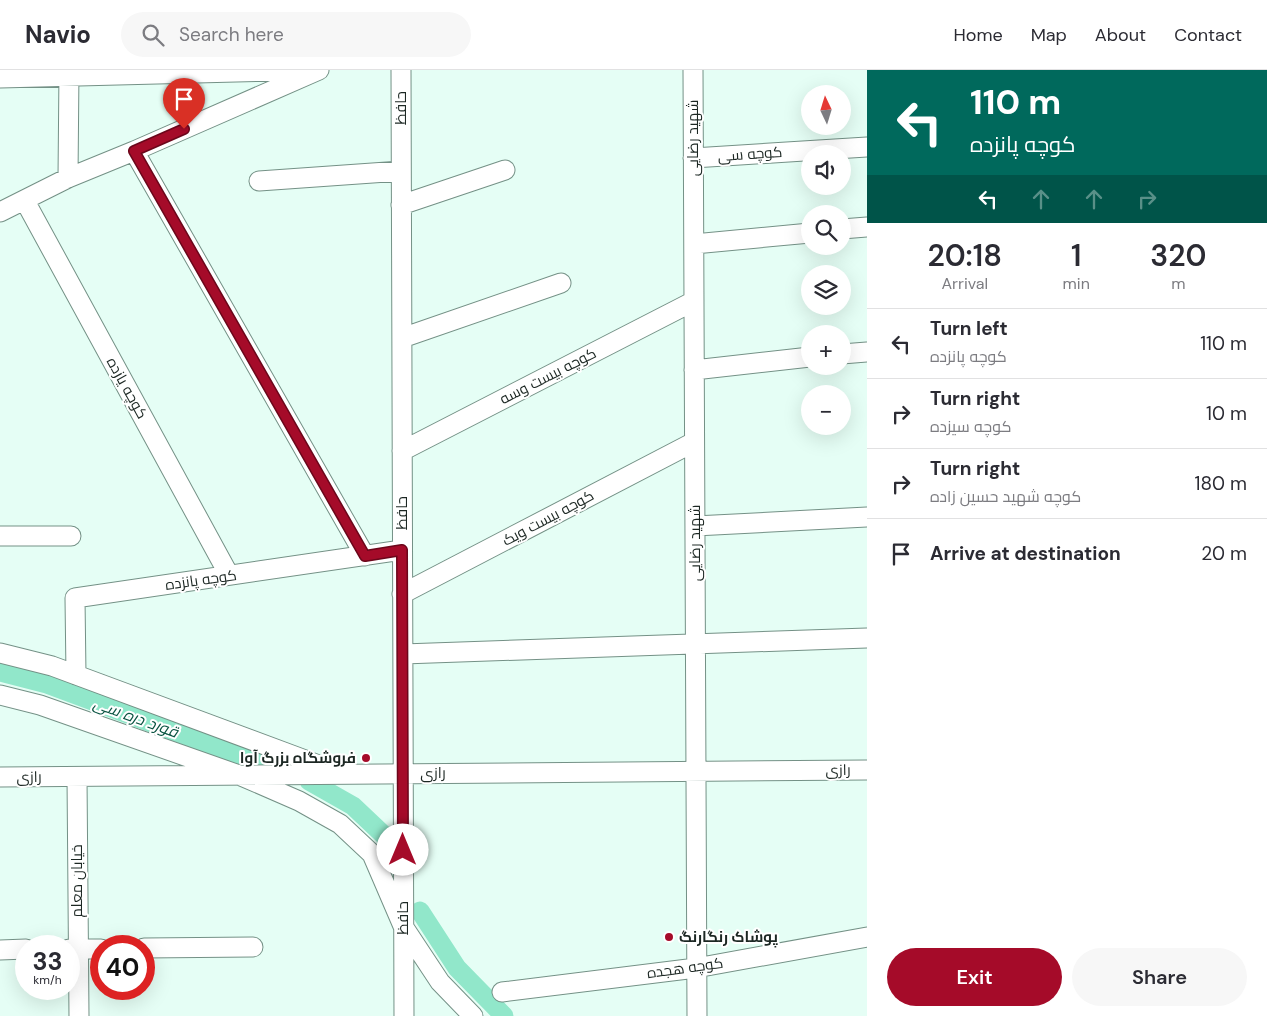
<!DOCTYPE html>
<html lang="en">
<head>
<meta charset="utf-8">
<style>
  body { margin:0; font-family:"DM Sans",Cairo,sans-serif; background:#f7f7f7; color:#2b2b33; height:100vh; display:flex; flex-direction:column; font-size:19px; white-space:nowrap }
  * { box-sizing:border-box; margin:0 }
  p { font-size:16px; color:#7c7c81 }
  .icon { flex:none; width:28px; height:28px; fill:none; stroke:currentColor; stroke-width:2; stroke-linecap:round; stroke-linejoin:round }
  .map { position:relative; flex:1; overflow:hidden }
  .panel { display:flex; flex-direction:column; background:#fff; width:400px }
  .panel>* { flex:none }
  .banner { background:#00695c; color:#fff; overflow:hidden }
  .needle { width:32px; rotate:356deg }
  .buttons { position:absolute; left:801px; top:15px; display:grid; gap:10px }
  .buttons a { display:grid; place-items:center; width:50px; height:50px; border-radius:50%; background:#fff; box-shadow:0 5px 20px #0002; font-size:25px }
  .speed { position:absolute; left:15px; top:865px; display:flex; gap:10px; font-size:25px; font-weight:700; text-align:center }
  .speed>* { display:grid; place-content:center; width:65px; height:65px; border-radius:50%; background:#fff; box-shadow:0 5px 20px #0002; line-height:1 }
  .speed small { font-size:12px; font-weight:400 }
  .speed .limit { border:8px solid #d22; background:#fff; color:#111 }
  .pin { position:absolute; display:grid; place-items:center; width:42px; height:42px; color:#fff; margin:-51px -21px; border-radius:50% 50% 50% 0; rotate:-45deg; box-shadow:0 0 5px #0007 }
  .pin .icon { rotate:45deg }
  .me { position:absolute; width:55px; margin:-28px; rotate:0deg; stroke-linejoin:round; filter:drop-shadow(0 0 4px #0008) }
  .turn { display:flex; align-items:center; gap:18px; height:105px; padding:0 20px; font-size:22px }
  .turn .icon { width:65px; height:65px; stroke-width:2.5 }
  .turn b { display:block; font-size:35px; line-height:42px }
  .lanes { display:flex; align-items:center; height:48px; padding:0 20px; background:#0003; justify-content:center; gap:25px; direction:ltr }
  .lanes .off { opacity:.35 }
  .eta { display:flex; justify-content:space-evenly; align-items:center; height:85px; text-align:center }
  .eta b { font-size:30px; font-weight:600; line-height:35px }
  .button { display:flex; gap:10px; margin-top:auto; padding:10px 20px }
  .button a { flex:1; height:58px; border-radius:30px; background:#a50b29; color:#fff; font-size:20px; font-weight:600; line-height:58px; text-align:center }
  .button a+a { background:#f7f7f7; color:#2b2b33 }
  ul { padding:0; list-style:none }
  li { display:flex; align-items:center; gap:15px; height:70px; padding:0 20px; border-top:1px solid #e1e1e2 }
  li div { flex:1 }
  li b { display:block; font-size:19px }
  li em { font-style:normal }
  header { display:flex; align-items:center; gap:30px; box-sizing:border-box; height:70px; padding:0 25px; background:#fff; border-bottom:1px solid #e1e1e2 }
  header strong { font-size:24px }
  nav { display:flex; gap:28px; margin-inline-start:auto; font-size:18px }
  .search { width:350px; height:45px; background:#f7f7f7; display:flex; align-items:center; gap:12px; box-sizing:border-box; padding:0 18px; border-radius:28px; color:#7c7c81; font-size:19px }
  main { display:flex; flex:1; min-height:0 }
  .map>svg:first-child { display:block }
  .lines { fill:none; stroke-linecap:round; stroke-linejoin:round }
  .canal { stroke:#91e7ca; stroke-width:19 }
  .minor-casing { stroke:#749186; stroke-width:21 }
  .minor { stroke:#fff; stroke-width:19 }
  .route-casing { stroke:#6b071b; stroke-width:12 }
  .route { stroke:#a50b29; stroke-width:9 }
  .poi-dot { fill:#a50b29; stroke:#fff; stroke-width:2 }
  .labels { text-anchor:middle; stroke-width:4; stroke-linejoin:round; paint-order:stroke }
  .street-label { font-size:15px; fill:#1c2723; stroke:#fff }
  .poi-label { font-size:15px; font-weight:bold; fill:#1c2723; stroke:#fff; text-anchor:end }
  .water-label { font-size:16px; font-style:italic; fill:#095341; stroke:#fff }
</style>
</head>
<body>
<header>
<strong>Navio</strong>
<div class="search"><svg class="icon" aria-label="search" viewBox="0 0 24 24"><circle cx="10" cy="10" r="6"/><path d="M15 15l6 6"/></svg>Search here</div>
<nav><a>Home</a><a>Map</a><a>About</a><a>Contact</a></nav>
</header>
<main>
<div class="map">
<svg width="867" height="946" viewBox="0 0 867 946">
  <rect width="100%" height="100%" fill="#e5fef5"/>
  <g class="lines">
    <path class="canal" d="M0 602 47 614 270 697
      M309 711 353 736 390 771
      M420 841 457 898 504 946"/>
    <defs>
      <path id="minor" d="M401 0 404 946
        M693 0 697 946
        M0 8 309 0
        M134 81 365 486
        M693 88 867 77
        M68 108 69 0
        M259 111 401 101
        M25 131 229 505
        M401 135 505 100
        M0 142 68 108 134 81 319 0
        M842 159 867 157
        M694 174 810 163
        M402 268 561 213
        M842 284 867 282
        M694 300 810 287
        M402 381 694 231
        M695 456 867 447
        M0 466H71
        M402 524 694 372
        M0 583 52 596 316 694
        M403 584 867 568
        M76 605 75 528 402 480
        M0 625 40 635 239 705 299 731 340 754 372 784 403 856 440 912 473 946
        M0 707 867 700
        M77 707 79 946
        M144 878 253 877
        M69 879H101
        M0 880 26 879
        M502 922 696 898 867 867"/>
    </defs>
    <use href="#minor" class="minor-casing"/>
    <use href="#minor" class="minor"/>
  </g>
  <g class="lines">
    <defs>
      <path id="route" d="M184 59 134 81 365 486 402 480 403 780"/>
    </defs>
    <use href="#route" class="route-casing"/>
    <use href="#route" class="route"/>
  </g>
  <g class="poi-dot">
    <circle cx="366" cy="688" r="5"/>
    <circle cx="669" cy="867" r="5"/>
  </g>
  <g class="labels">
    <g class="street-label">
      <text transform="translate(401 38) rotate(-90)" y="5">حافظ</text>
      <text transform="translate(693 68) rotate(-90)" y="5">شهید رضایی</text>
      <text transform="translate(750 84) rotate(-4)" y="5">کوچه سی</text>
      <text transform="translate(548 306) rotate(-27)" y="5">کوچه بیست وسه</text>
      <text transform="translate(127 318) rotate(61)" y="5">کوچه یازده</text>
      <text transform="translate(402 443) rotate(-90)" y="5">حافظ</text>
      <text transform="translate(548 448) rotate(-28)" y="5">کوچه بیست ویک</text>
      <text transform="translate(695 473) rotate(-90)" y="5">شهید رضایی</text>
      <text transform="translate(201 510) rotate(-8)" y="5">کوچه پانزده</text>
      <text transform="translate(838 700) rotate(-1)" y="5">رازی</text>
      <text x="433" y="708">رازی</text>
      <text transform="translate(29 707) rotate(-1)" y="5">رازی</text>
      <text transform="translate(77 811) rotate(-90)" y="5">خیابان معلم</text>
      <text transform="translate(403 848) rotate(-90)" y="5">حافظ</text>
      <text transform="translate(685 898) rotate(-8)" y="5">کوچه هجده</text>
    </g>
    <g class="poi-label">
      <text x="356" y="693">فروشگاه بزرگ آوا</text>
      <text x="679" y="872" text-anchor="start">پوشاک رنگارنگ</text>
    </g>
    <g class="water-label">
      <text transform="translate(136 647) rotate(20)" y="6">قورد دره سی</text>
    </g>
  </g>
</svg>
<div class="buttons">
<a><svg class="needle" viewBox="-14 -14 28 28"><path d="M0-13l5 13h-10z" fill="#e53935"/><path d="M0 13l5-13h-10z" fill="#7c7c81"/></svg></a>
<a><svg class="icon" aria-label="sound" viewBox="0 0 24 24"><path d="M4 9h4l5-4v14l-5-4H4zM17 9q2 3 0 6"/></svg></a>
<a><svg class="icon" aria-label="search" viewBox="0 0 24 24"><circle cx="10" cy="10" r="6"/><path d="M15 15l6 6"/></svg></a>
<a><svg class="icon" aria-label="layers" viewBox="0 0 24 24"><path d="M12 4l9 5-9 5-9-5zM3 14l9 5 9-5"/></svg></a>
<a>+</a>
<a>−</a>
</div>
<div class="speed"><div>33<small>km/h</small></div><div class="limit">40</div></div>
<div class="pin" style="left:184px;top:59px;background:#d93025"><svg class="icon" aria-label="arrive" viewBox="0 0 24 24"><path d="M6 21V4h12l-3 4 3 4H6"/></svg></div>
<svg class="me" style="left:403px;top:780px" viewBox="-20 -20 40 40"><circle r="19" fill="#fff"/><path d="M0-13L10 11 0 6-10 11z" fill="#a50b29"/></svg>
</div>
<section class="panel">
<div class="banner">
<div class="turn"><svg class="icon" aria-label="left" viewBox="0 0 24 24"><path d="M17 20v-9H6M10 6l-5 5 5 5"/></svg><div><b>110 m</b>کوچه پانزده</div></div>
<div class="lanes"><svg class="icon" aria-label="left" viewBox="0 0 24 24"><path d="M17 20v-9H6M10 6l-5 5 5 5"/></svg><svg class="icon off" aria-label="ahead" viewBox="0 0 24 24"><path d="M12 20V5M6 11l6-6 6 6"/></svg><svg class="icon off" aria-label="ahead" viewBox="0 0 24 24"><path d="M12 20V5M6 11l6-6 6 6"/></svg><svg class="icon off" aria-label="right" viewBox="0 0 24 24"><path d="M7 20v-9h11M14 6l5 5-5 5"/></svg></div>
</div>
<div class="eta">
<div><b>20:18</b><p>Arrival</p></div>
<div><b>1</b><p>min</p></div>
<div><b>320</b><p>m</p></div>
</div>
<ul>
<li><svg class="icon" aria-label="left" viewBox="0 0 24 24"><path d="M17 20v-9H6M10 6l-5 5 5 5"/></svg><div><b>Turn left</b><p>کوچه پانزده</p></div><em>110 m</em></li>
<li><svg class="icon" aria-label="right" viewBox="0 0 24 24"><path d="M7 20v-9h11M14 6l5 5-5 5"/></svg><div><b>Turn right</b><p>کوچه سیزده</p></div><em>10 m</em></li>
<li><svg class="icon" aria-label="right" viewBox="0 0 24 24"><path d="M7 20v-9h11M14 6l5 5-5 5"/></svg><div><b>Turn right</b><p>کوچه شهید حسین زاده</p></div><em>180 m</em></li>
<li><svg class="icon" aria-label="arrive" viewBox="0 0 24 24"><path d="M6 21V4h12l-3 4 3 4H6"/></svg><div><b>Arrive at destination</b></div><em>20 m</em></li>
</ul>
<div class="button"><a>Exit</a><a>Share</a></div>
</section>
</main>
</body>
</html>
